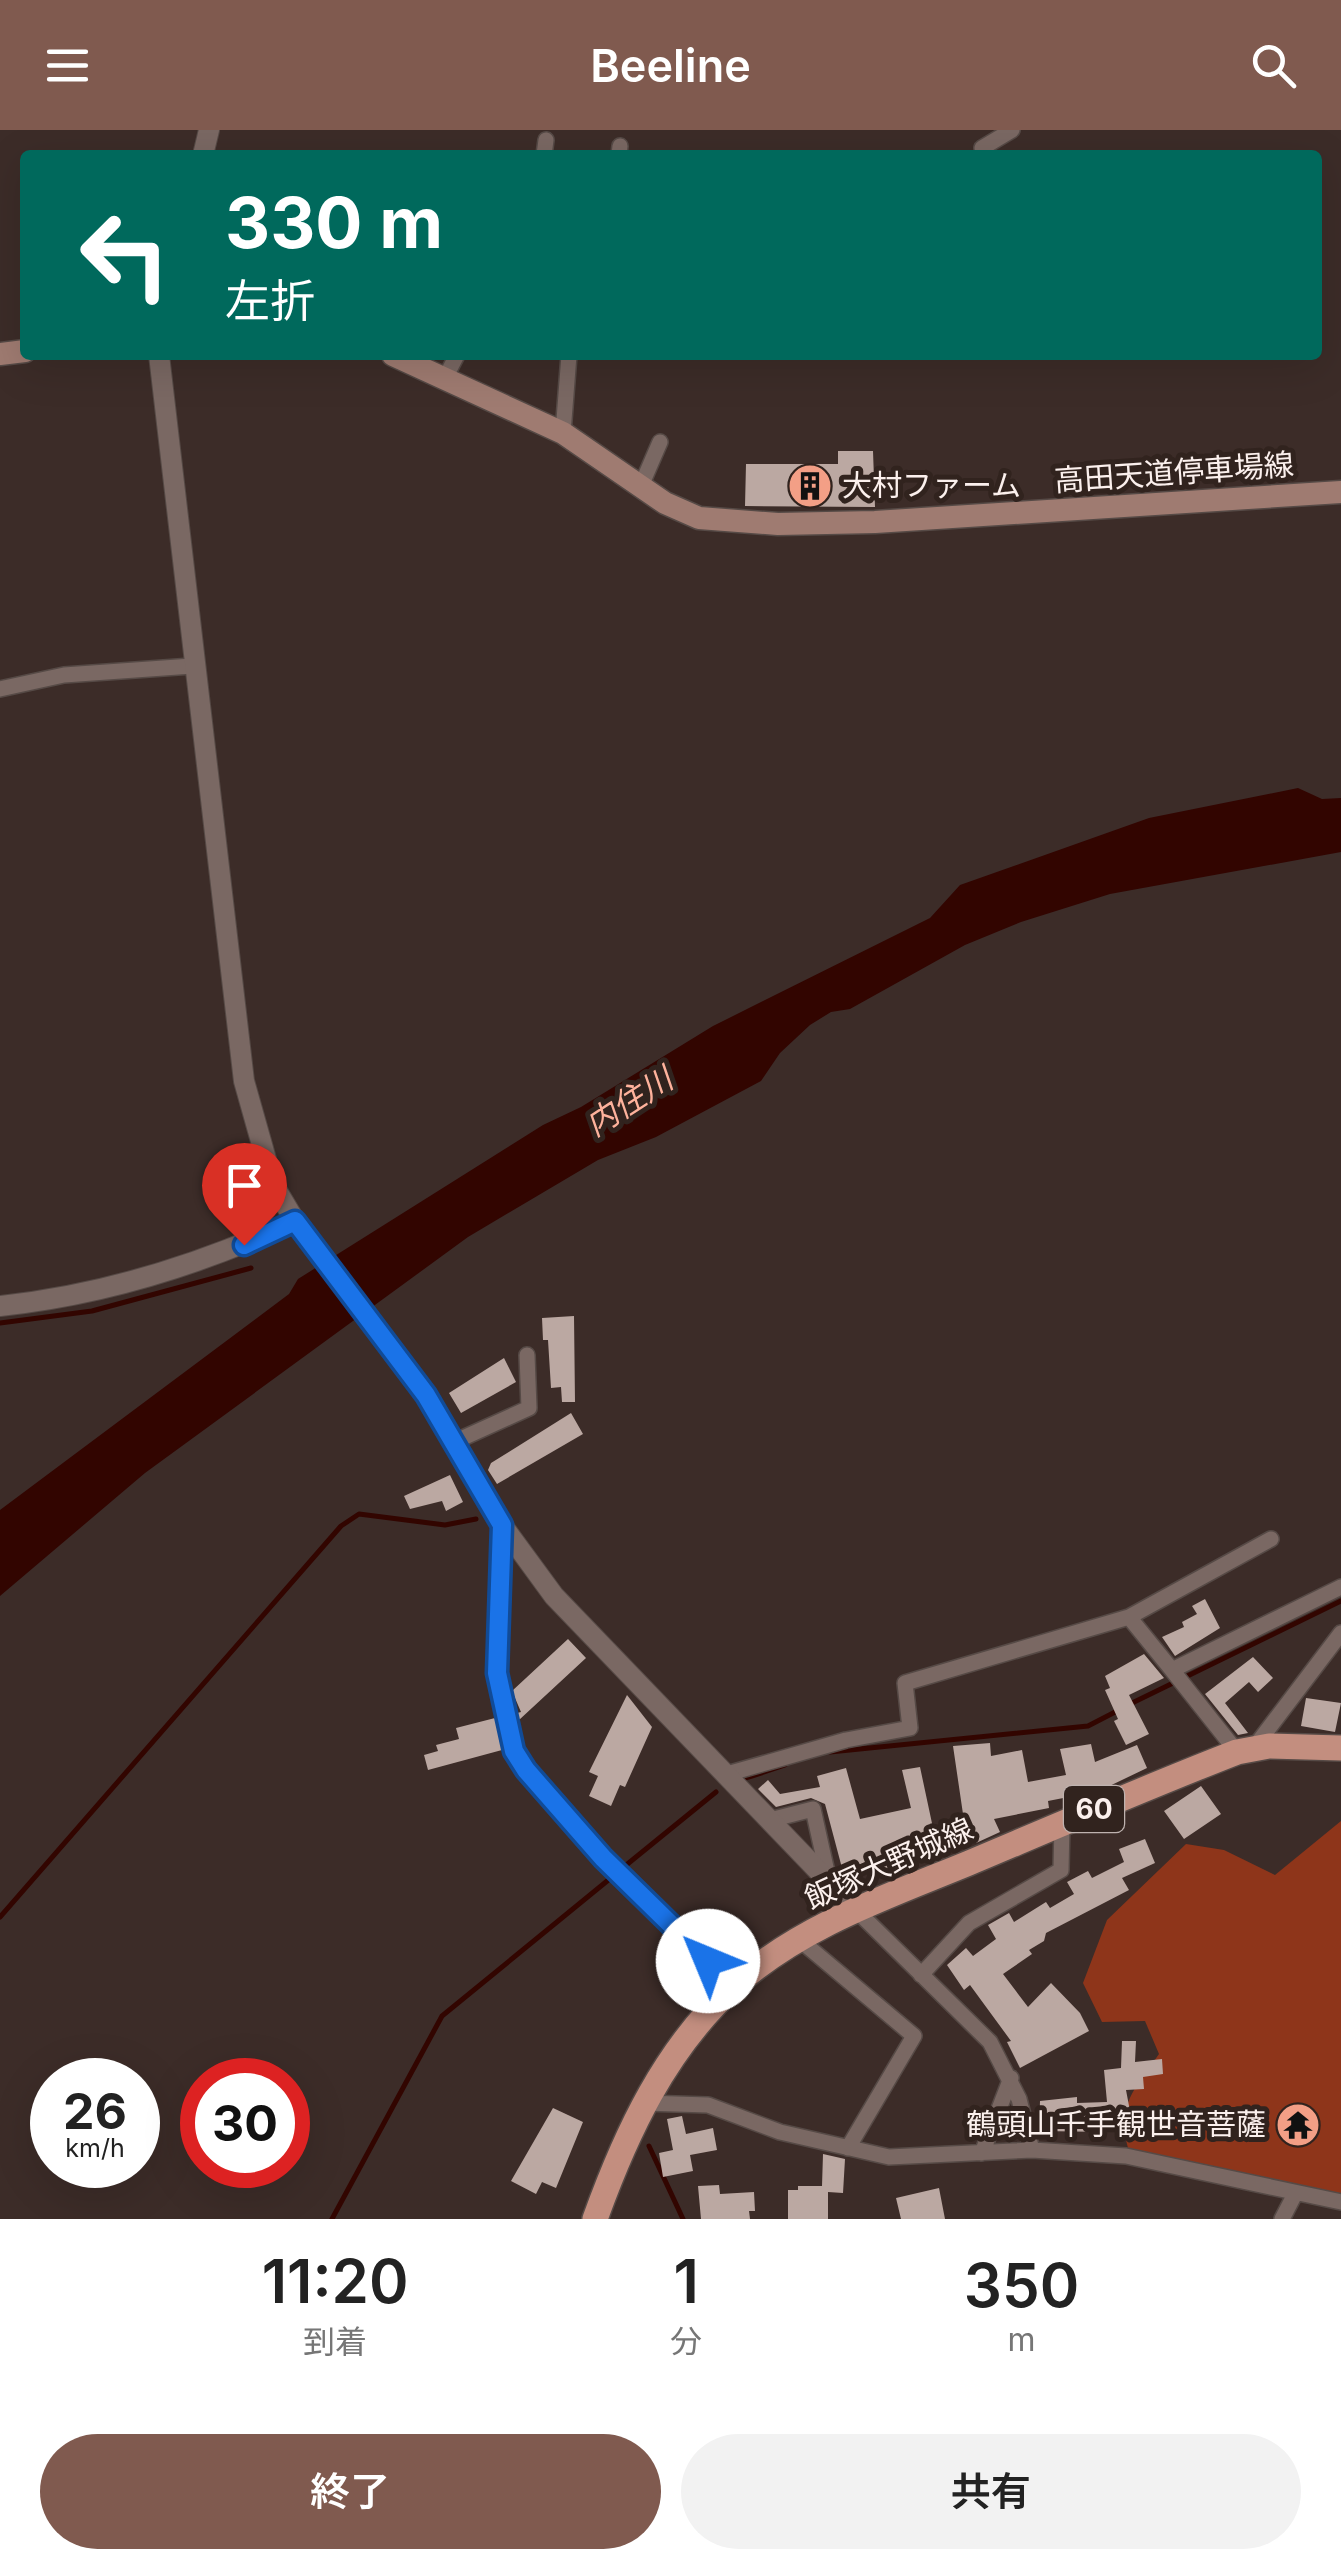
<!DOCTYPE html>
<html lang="ja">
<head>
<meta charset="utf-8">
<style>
  body { margin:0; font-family:Inter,"Noto Sans JP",sans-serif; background:#f2f2f2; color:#222; height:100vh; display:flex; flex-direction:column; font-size:38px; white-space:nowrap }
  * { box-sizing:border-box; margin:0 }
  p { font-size:32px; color:#767676 }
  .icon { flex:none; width:55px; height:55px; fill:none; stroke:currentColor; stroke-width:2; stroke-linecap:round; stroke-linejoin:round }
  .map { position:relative; height:2089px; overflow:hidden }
  .drawer { display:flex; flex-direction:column; background:#fff; flex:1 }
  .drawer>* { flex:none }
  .hud { position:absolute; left:20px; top:20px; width:1302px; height:210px; border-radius:10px; box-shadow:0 10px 40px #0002; background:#00695c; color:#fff; overflow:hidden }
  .speed { position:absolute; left:30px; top:1928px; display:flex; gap:20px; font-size:50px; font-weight:700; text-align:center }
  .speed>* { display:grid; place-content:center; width:130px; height:130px; border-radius:50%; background:#fff; box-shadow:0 10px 40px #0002; line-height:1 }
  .speed small { font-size:25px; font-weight:400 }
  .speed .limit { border:15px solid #d22; background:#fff; color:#111 }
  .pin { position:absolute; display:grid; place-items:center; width:85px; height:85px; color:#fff; margin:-102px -42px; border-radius:50% 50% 50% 0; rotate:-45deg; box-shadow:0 0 10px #0007 }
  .pin .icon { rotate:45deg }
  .me { position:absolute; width:110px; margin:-55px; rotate:315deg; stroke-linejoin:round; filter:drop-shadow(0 0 8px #0008) }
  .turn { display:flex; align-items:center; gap:35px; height:210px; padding:0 40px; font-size:45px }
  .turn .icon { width:130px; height:130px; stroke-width:2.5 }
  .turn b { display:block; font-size:70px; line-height:85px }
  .eta { display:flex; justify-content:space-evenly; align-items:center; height:170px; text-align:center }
  .eta b { font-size:60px; font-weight:600; line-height:70px }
  .primary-button { display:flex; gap:20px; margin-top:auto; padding:20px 40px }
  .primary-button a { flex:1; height:115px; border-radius:60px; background:#805a4f; color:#fff; font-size:40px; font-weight:600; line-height:115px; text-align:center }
  .primary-button a+a { background:#f2f2f2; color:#222 }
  header { display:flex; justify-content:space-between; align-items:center; height:130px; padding:0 40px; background:#805a4f; color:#fff; font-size:45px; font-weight:600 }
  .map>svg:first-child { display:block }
  .forest { fill:#8e351a }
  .water { fill:#320500 }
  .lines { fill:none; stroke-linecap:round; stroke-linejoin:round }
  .stream { stroke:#320500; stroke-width:5 }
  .building { fill:#bba8a2 }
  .minor-casing { stroke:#564a46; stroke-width:18 }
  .tertiary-casing { stroke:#564a46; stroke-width:22 }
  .secondary-casing { stroke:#564a46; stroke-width:25 }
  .primary-casing { stroke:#564a46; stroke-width:28 }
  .minor { stroke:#7a6863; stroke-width:15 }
  .tertiary { stroke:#7a6863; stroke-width:20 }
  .secondary { stroke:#9f7b71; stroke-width:22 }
  .primary { stroke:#c38e7f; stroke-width:25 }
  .route-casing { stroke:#114b97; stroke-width:25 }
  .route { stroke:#1a73e8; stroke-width:18 }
  .labels { text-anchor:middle; stroke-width:10; stroke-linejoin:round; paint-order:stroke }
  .shield { fill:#31231e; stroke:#beb2af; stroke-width:2.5 }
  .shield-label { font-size:28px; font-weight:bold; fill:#fbf0ed }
  .street-label { font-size:30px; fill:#fbf0ed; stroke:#31231e }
  .poi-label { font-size:30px; fill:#fbf0ed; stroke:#31231e; text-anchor:start }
  .water-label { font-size:32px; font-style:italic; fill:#feb29c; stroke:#31231e }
</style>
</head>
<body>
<header><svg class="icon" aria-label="menu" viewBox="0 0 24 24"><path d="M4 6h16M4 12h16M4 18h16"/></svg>Beeline<svg class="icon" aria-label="search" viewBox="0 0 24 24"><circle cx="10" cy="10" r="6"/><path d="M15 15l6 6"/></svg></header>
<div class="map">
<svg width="1341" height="2089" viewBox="0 0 1341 2089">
  <rect width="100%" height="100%" fill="#3c2c28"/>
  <path class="forest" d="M1341 1691V2066L1128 2018C1116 1976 1135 1958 1159 1924L1145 1891 1102 1892 1083 1853 1107 1790 1186 1714 1224 1720 1275 1745Z"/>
  <path class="water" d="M1298 658 1322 669 1341 668V722L1110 764 1021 792 965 815 850 879 831 882 810 895 780 923 761 951 656 1007 598 1030 468 1107 145 1343 0 1466V1380L289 1164 298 1149 543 995 581 977 713 896 930 788 960 755 1149 688Z"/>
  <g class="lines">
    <path class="stream" d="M0 1193 92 1181 251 1138
      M1128 1575 1341 1471
      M830 1622 1088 1596 1119 1580
      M746 1648 785 1635
      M625 1736 716 1662
      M0 1787 341 1396 359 1384 445 1395 476 1389
      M649 2016 683 2089
      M332 2089 442 1886 612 1747"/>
  </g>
  <path class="building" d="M838 321H873L875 377 745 376 746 334H838Z
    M574 1186 575 1272H562L561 1257 551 1258 548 1210H543L542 1188Z
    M504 1228 516 1252 461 1283 449 1263Z
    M571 1283 583 1304 497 1354 488 1340 491 1333Z
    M450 1345 463 1372 446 1381 442 1371 410 1379 404 1366Z
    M1205 1469 1220 1498 1175 1526 1162 1507 1184 1497 1182 1492 1197 1484 1192 1476Z
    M568 1509 586 1528 519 1590 517 1583 521 1582 512 1561Z
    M1144 1524 1164 1548 1129 1565 1149 1604 1126 1615 1114 1591 1118 1589 1105 1560 1110 1558 1105 1546Z
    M1253 1527 1273 1548 1258 1562 1249 1552 1225 1573 1248 1603 1238 1605 1205 1564Z
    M627 1565 652 1597 625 1657 620 1655 611 1676 589 1666 598 1646 589 1642Z
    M1306 1568 1341 1573 1335 1602 1301 1596Z
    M495 1588 502 1620 428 1640 424 1625 438 1621 436 1615 459 1609 456 1598Z
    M990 1613 991 1626 1022 1620 1028 1652 1066 1645 1060 1619 1091 1614 1095 1632 1137 1615 1147 1638 1099 1661 1048 1671 1049 1678 994 1689 1000 1702 976 1713 963 1684 953 1616Z
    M920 1637 933 1698 926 1700 929 1716 910 1720 917 1736 888 1748 880 1730 842 1738 825 1674 811 1668 776 1677 758 1659 768 1650 780 1664 820 1657 817 1646 846 1638 860 1689 911 1678 902 1640Z
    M1201 1656 1221 1684 1184 1709 1164 1681Z
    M1145 1709 1155 1733 1122 1748 1129 1760 1046 1803 1044 1811 1029 1820 1032 1824 1003 1844 1028 1877 1051 1853 1080 1883 1089 1901 1020 1938 1007 1912 1011 1911 970 1855 964 1860 947 1835 966 1818 973 1826 996 1809 988 1795 1009 1783 1014 1792 1046 1772 1050 1778 1074 1764 1067 1752 1088 1741 1092 1748 1124 1732 1119 1719Z
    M1122 1911H1136L1135 1932 1162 1929 1163 1944 1143 1947 1144 1959 1126 1960 1133 1997 1109 2002 1039 2001 1040 1971 1077 1967V1973L1107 1972 1104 1940 1121 1938Z
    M553 1978 583 1992 556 2058 542 2052 536 2064 511 2051Z
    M682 1986 686 2004 713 1998 717 2020 690 2025 693 2041 663 2047 659 2023 673 2020 667 1989Z
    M823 2024 845 2029 843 2063 828 2062V2089H788V2060H798V2056H822Z
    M719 2055 720 2064 754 2062 755 2081H749L750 2089H701L698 2056Z
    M939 2058 945 2089H901L896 2068Z"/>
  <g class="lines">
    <defs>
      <path id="minor" d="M982 18 1012 0
        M544 25 546 10
        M619 25 620 16
        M444 250 457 225
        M563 303 569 225
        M641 356 660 312
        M0 559 64 545 192 536
        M454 1312 529 1278 527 1225
        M502 1395 497 1543 514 1621 603 1728 734 1857
        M1129 1487 1271 1409
        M1172 1540 1237 1622
        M1253 1619 1341 1503
        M727 1644 846 1610 910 1598 905 1553 1129 1487 1172 1540 1341 1457
        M770 1690 813 1679 829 1751
        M856 1780 990 1912 1019 1969 1032 2020
        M800 1810 914 1906 848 2018
        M921 1845 969 1793 1061 1740 1062 1693
        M644 1973 708 1975 780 2002 889 2027 1032 2020 1126 2026 1341 2072
        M982 2023 1011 1948
        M1282 2089 1295 2064"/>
      <path id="tertiary" d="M203 25 209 0
        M159 225 244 951 273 1054 295 1091 426 1265 502 1395 554 1466 856 1780
        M0 1176C104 1165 200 1135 295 1091"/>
      <path id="secondary" d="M0 224 25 221
        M393 225 563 303 665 373 699 388 778 394 875 392 1341 362"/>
      <path id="primary" d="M595 2089C626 2003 665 1919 734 1856 800 1796 889 1766 969 1733 1059 1695 1147 1657 1237 1622L1269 1616 1341 1618"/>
    </defs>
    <use href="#minor" class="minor-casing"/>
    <use href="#tertiary" class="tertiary-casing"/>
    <use href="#secondary" class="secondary-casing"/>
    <use href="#primary" class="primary-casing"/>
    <use href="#minor" class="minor"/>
    <use href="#tertiary" class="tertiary"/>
    <use href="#secondary" class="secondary"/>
    <use href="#primary" class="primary"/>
  </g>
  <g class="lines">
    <defs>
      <path id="route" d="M244 1115 295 1091 426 1265 502 1395 497 1543 514 1621 526 1640 603 1728 708 1831"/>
    </defs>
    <use href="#route" class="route-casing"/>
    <use href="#route" class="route"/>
  </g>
  <defs>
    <symbol id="building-disc" viewBox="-11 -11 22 22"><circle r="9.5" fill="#f39f86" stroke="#31231e"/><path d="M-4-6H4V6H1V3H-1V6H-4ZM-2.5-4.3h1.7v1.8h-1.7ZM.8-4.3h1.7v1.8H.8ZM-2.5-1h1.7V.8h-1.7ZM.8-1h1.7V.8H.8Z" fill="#111"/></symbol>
    <symbol id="temple-disc" viewBox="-11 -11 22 22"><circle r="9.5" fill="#f39f86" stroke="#31231e"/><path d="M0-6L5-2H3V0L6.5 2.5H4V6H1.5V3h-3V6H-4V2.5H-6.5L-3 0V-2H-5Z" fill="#111"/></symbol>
  </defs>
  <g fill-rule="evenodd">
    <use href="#building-disc" x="785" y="331" width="50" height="50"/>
    <use href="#temple-disc" x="1273" y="1970" width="50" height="50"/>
  </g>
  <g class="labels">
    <rect class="shield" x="1064" y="1656" width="60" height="46" rx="8"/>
    <g class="shield-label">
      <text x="1094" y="1689">60</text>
    </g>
    <g class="street-label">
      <text transform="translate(1174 343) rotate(-4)" y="10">高田天道停車場線</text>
      <text transform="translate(889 1734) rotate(-24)" y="10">飯塚大野城線</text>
    </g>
    <g class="poi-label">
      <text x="842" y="366">大村ファーム</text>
      <text x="1266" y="2005" text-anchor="end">鶴頭山千手観世音菩薩</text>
    </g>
    <g class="water-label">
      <text transform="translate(629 972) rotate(-33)" y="11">内住川</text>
    </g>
  </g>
</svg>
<div class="speed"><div>26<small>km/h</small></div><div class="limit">30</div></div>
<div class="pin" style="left:244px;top:1115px;background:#d93025"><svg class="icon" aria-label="arrive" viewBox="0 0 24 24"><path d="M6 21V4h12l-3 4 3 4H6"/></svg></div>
<svg class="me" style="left:708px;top:1831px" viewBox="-20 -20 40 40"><circle r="19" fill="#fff"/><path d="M0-13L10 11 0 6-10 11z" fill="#1a73e8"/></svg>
<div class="hud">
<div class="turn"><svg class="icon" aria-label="left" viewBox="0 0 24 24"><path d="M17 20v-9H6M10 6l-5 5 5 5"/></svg><div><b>330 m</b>左折</div></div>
</div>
</div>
<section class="drawer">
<div class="eta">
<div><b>11:20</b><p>到着</p></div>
<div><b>1</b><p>分</p></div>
<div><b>350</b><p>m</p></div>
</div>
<div class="primary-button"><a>終了</a><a>共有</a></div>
</section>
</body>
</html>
